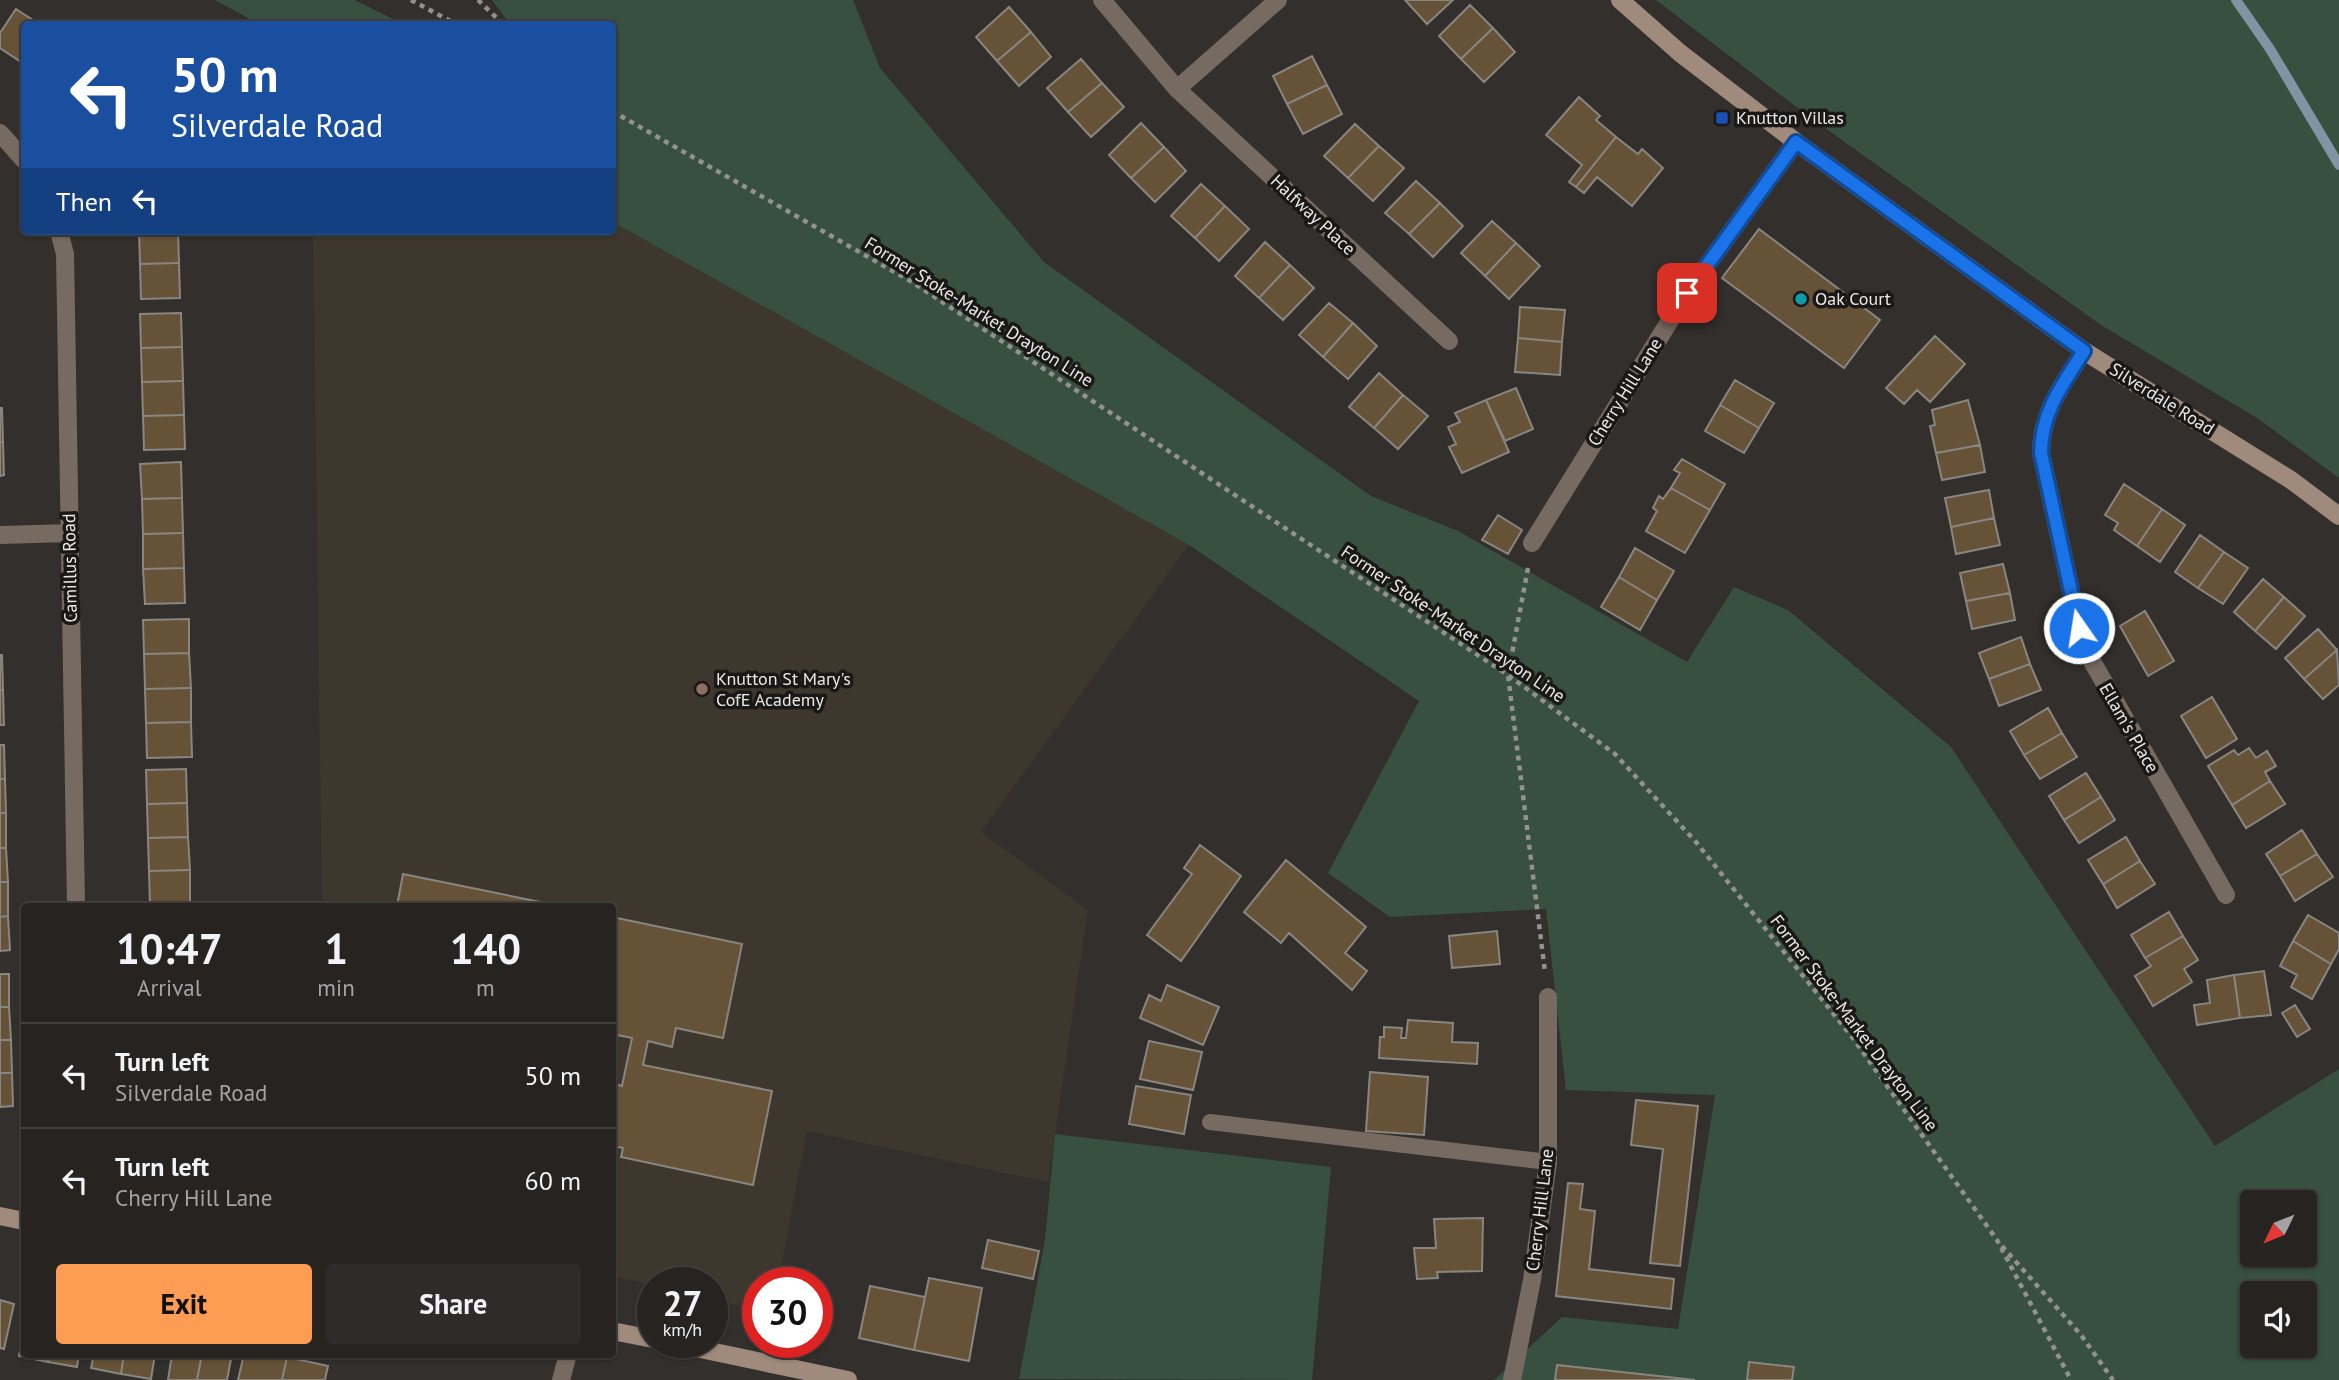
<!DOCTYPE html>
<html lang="en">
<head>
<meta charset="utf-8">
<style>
  body { margin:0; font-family:"PT Sans",sans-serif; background:#2e2b2a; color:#f1f3f6; height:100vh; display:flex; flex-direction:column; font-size:26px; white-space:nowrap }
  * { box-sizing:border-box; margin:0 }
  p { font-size:23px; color:#a4a4a5 }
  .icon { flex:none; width:38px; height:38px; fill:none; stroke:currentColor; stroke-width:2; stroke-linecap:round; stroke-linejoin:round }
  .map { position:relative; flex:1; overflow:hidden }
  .details { position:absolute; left:21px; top:903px; width:595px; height:455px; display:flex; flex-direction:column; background:#262321; border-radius:7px; box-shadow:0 2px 5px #0004,0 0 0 2px #42403f }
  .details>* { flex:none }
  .guide { position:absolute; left:21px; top:21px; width:595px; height:214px; border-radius:7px; box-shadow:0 2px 5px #0004,0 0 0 2px #42403f; background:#1a4fa0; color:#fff; overflow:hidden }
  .needle { width:46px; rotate:227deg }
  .controls { position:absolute; left:2240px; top:1190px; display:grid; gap:14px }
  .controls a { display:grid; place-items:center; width:77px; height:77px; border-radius:7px; background:#262321; box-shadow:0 2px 5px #0004,0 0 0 2px #42403f; font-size:35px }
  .speed { position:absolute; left:637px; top:1267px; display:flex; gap:14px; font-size:35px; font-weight:700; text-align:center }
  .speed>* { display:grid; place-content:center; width:91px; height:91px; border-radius:50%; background:#262321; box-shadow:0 2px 5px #0004,0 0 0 2px #42403f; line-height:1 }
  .speed small { font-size:18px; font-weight:400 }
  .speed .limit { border:10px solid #d22; background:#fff; color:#111 }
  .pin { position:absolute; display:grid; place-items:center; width:60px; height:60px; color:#fff; margin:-30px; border-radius:14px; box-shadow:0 4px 10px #0006 }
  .me { position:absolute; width:77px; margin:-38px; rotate:347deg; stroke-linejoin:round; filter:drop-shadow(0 0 5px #0008) }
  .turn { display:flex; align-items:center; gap:24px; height:147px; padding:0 35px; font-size:32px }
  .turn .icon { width:91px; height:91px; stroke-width:2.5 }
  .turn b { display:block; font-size:49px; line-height:60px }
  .then { display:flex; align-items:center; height:66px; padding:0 35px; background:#0003; gap:14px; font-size:26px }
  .eta { display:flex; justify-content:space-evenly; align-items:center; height:119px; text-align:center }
  .eta b { font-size:42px; font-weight:800; line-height:49px }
  .button { display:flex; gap:14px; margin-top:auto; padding:14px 35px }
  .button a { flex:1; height:80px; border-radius:7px; background:#fd9d54; color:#111; font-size:28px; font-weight:800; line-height:80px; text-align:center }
  .button a+a { background:#2e2b2a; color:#f1f3f6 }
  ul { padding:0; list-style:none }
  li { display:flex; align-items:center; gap:21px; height:105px; padding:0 35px; border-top:2px solid #42403f }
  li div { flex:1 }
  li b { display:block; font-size:26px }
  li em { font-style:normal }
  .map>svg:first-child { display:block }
  .built { fill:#3d372e }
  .green { fill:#375040; fill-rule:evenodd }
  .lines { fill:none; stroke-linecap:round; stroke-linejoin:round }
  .stream { stroke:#8294a3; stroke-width:10 }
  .building { fill:#655237; stroke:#898682; stroke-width:2 }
  .path { stroke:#94928f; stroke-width:4.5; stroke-dasharray:5 5; stroke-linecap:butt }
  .lane { stroke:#776a61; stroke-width:16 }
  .street { stroke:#776a61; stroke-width:18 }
  .secondary { stroke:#9f8a7c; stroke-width:18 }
  .route-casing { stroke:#114b97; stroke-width:18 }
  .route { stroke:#1a73e8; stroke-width:12 }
  .transit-dot { fill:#1a4fb4; stroke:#191816; stroke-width:2.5 }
  .culture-dot { fill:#0f9aa8; stroke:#191816; stroke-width:2.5 }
  .education-dot { fill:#8d6e63; stroke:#191816; stroke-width:2.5 }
  .labels { text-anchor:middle; stroke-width:7; stroke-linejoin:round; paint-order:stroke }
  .poi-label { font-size:18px; fill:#ebe9e7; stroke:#191816; text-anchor:start }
  .street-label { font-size:18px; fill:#ebe9e7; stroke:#191816 }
</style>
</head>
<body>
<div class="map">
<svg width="2339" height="1380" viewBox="0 0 2339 1380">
  <rect width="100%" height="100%" fill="#322f2c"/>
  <path class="built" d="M613 222 1189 545 981 832 1088 910 1048 1182 807 1131 778 1283H758V1310L712 1299V1283H653V1285L613 1276 612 906H322L313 231H612Z"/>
  <path class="green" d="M215 0H355L403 24H259Z
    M492 0H853L880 68 1044 262 1371 496 1458 531 1687 662 1734 587 1788 610 1951 747 2215 1146 2339 1069V1380H1494L1562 1317 1678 1329 1715 1095 1566 1090 1546 909 1390 917 1328 873 1419 701 1189 545 613 222 612 24H510ZM2252 1202H2305V1255H2252ZM2252 1293H2305V1346H2252Z
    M1656 0H2339V478L2257 418 2101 325 1811 118Z
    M1055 1134 1331 1167 1312 1380 1019 1379 1045 1240Z"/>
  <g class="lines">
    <path class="stream" d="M2236 0 2270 49 2339 165"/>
  </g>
  <path class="building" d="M1405 0H1453L1427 24Z
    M1470 5 1493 28 1461 59 1439 36Z
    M1009 7 1031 32 997 61 976 37Z
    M16 9 39 24H24V56L21 62 0 48V33Z
    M1493 28 1515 52 1484 82 1461 59Z
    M1031 32 1051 57 1019 86 997 61Z
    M1312 56 1327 85 1287 104 1273 76Z
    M1081 59 1102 83 1068 112 1047 88Z
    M1102 83 1124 107 1091 137 1068 112Z
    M1327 85 1342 114 1303 134 1287 104Z
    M1579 97 1600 116 1596 120 1616 137 1576 187 1569 182 1582 165 1546 135Z
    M1141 123 1164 147 1131 178 1109 155Z
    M1355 124 1379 146 1348 178 1324 156Z
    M1616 137 1638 154 1642 149 1663 168 1632 206 1597 177 1584 193 1576 187Z
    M1379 146 1404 168 1373 201 1348 178Z
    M1164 147 1186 171 1155 202 1131 178Z
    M1416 181 1440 203 1409 234 1385 213Z
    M1201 184 1225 206 1195 238 1171 216Z
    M1440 203 1463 226 1433 257 1409 234Z
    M1225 206 1249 229 1219 261 1195 238Z
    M1492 221 1516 243 1485 276 1461 253Z
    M1759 229 1880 320 1844 368 1722 278Z
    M139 231H178L179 263 140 264Z
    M1265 242 1290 265 1259 298 1235 276Z
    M1516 243 1540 266 1509 299 1485 276Z
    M179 263 180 298 141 299 140 264Z
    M1290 265 1314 288 1283 320 1259 298Z
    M1329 303 1353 323 1323 357 1299 335Z
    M1520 307 1565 310 1562 342 1518 338Z
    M181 313 182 347 141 348 140 314Z
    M1353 323 1377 346 1348 379 1323 357Z
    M1935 336 1965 364 1930 402 1917 390 1904 404 1886 388Z
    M1518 338 1562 342 1560 375 1515 372Z
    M182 347 183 381 142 382 141 348Z
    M1379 373 1403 395 1374 428 1349 407Z
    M1735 380 1774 403 1759 428 1720 405Z
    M183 381 184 415 143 416 142 382Z
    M1516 388 1533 429 1505 441 1486 400Z
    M1403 395 1428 416 1398 449 1374 428Z
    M1486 400 1509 452 1462 473 1449 447 1456 444 1448 427 1460 422 1455 413Z
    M1968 400 1980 445 1936 453 1930 426 1935 425 1932 410Z
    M1720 405 1759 428 1744 453 1705 431Z
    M0 408H2L3 442H0Z
    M184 415 185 449 144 450 143 416Z
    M0 442H3L4 475 0 476Z
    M1980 445 1985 472 1942 480 1936 453Z
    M1682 459 1725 484 1710 510 1671 488 1680 473 1674 470Z
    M181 462 182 498 142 499 140 464Z
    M2124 484 2162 509 2137 546 2114 530 2118 523 2105 515Z
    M1671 488 1710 510 1685 553 1646 531 1657 511 1653 508 1659 496 1663 499Z
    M1989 490 1994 518 1951 527 1945 498Z
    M182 498 183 533 143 534 142 499Z
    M2162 509 2185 525 2160 562 2137 546Z
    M1498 515 1522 530 1508 554 1482 540Z
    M1994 518 2000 545 1956 554 1951 527Z
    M183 533 184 568 143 569V534Z
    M2200 535 2224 552 2198 588 2175 572Z
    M1635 548 1674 571 1657 600 1619 577Z
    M2224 552 2248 568 2223 604 2198 588Z
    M2003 564 2010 593 1966 601 1960 573Z
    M184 568 185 603 145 604 143 569Z
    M1619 577 1657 600 1640 630 1601 607Z
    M2263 579 2284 597 2255 631 2234 612Z
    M2010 593 2015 620 1972 629 1966 601Z
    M2284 597 2305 616 2276 649 2255 631Z
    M2145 611 2174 661 2148 676 2120 626Z
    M189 619V653L144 654 143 620Z
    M2318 629 2337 650 2304 679 2285 658Z
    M2021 637 2030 664 1989 679 1979 653Z
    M2337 650 2339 685 2323 699 2304 679Z
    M189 653 191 688 145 689 144 654Z
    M0 655H2L3 690H0Z
    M2030 664 2041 690 1999 706 1989 679Z
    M191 688V722L146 723 145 689Z
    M0 690H3L4 725H0Z
    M2212 697 2237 739 2206 758 2181 716Z
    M2048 708 2062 733 2024 755 2010 731Z
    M191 722 192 757 147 758 146 723Z
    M2062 733 2077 757 2040 779 2024 755Z
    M0 745H4L5 779H0Z
    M2249 748 2256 758 2267 751 2276 766 2265 772 2270 781 2232 805 2208 766 2234 750 2238 755Z
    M186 769 187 803 147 804 146 770Z
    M2086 773 2101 797 2064 820 2049 796Z
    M0 779H5L6 813H0Z
    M2270 781 2285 804 2246 828 2232 805Z
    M2101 797 2115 820 2079 843 2064 820Z
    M187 803 188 837 148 838 147 804Z
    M0 813H6V848H0Z
    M2302 830 2317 854 2280 876 2266 854Z
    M188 837 190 870 149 871 148 838Z
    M2126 837 2140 861 2103 884 2088 860Z
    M1200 845 1241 876 1181 961 1147 935 1192 874 1184 868Z
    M0 848H6L8 882H0Z
    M2317 854 2333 877 2295 901 2280 876Z
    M1286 860 1366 927 1345 953 1367 971 1352 990 1289 933 1281 943 1244 912Z
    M2140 861 2155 884 2117 908 2103 884Z
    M190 870V904L150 906 149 871Z
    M403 874 560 906H397Z
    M0 882H8V916L0 917Z
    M190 904V906H150Z
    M2169 912 2183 936 2145 958 2131 935Z
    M2308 915 2339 933V949L2331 964 2293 941Z
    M8 916 10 950 0 951V917Z
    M612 917 742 944 723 1038 676 1028 672 1047 648 1041 643 1065 772 1091 753 1185 621 1157 623 1148 612 1146V1083L622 1086 632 1038 612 1034Z
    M1497 931 1500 964 1452 968 1449 936Z
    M2183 936 2198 960 2184 969 2192 982 2153 1006 2135 976 2151 966 2145 958Z
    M2293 941 2331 964 2312 999 2291 987 2297 975 2280 966Z
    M2264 971 2271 1015 2240 1018 2234 975Z
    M0 974H9V1007H0Z
    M2234 975 2240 1018 2197 1025 2194 1005 2210 1003 2207 980Z
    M1167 985 1219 1007 1203 1045 1140 1018 1149 995 1161 1001Z
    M2295 1005 2310 1029 2297 1037 2282 1013Z
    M0 1007H9L11 1040H0Z
    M1408 1020 1453 1023 1452 1042 1478 1043 1477 1064 1379 1058 1380 1037H1384V1027L1402 1028 1401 1038H1406Z
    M0 1040H11L12 1073H0Z
    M1149 1041 1202 1052 1193 1090 1140 1079Z
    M1370 1072 1428 1077 1424 1135 1366 1131Z
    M0 1073H12L13 1106 0 1107Z
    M1136 1086 1191 1095 1184 1134 1129 1124Z
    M1636 1100 1698 1106 1680 1266 1650 1263 1663 1149 1631 1145Z
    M1568 1183 1583 1184 1580 1209 1595 1211 1589 1269 1674 1279 1671 1309 1556 1296Z
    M1483 1218 1482 1271 1437 1272 1438 1278 1417 1279 1414 1248H1436L1434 1219Z
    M988 1240 1039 1251 1033 1279 982 1268Z
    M929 1278 982 1288 969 1361 914 1350Z
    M870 1286 925 1297 914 1350 859 1338Z
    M0 1300 14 1304 4 1349 0 1348Z
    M24 1325V1354H49L48 1362 19 1356Z
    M49 1354H79L77 1367 48 1362Z
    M94 1354H124L121 1374 91 1368Z
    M124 1354H155L151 1379 121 1374Z
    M172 1354H202L197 1380H168Z
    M202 1354H232L227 1380H197Z
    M244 1354 287 1357 282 1380H238Z
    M287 1357 328 1366 325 1380H282Z
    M1749 1362 1794 1367 1792 1380H1747Z
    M1557 1365 1695 1380H1555Z"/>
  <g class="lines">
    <path class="path" d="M411 0 456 24
      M478 0 503 24
      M612 111 912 282 1508 675 1615 754 1696 842 1852 1037 1997 1240 2071 1380
      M1528 568 1508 675 1545 972
      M2002 1246 2081 1335 2113 1380"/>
    <path class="lane" d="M1210 1122 1548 1162"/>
    <path class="street" d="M1102 0 1177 89 1449 341
      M1177 89 1278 0
      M0 133 24 160
      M59 231 65 254 76 906
      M2084 351C2063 384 2041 412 2041 453L2079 628 2089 656 2226 895
      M0 535 70 533
      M1532 543 1687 293 1796 142
      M561 1380 568 1354
      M1512 1380 1532 1280 1548 1162V997"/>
    <path class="secondary" d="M1620 0 1680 53 1796 142 2084 351 2291 480 2339 516
      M0 1216 24 1221
      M612 1331 653 1339
      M667 1342 848 1380"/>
  </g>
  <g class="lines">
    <defs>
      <path id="route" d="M1687 293 1796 142 2084 351C2063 384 2041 412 2041 453L2079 628"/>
    </defs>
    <use href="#route" class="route-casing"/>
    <use href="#route" class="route"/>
  </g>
  <rect class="transit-dot" x="1715" y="111" width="14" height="14" rx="3.5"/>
  <circle class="culture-dot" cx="1801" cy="299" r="7"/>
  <circle class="education-dot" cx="702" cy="689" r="7"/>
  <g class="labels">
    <g class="poi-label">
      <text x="1736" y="124">Knutton Villas</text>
      <text x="1815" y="305">Oak Court</text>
      <text x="716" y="685">Knutton St Mary's<tspan x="716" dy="21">CofE Academy</tspan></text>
    </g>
    <g class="street-label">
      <text transform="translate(1313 215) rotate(43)" y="6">Halfway Place</text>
      <text transform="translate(979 312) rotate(32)" y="6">Former Stoke-Market Drayton Line</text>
      <text transform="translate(1625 392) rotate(-58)" y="6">Cherry Hill Lane</text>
      <text transform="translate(2162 399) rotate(32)" y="6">Silverdale Road</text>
      <text transform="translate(70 568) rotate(-91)" y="6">Camillus Road</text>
      <text transform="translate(1453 624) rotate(34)" y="6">Former Stoke-Market Drayton Line</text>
      <text transform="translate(2129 728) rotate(60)" y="6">Ellam's Place</text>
      <text transform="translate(1854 1023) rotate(53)" y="6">Former Stoke-Market Drayton Line</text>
      <text transform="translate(1540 1210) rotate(-83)" y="6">Cherry Hill Lane</text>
    </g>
  </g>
</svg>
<div class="controls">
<a><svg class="needle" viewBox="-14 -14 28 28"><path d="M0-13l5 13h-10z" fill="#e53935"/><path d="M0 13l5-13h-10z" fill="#a4a4a5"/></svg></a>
<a><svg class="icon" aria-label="sound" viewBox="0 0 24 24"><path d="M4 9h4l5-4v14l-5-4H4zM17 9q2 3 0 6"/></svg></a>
</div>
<div class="speed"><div>27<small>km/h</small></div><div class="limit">30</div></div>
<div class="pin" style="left:1687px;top:293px;background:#d93025"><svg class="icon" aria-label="arrive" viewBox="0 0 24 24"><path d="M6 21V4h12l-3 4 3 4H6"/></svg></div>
<svg class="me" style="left:2079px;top:628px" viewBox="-20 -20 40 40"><circle r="17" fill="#1a73e8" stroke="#fff" stroke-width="3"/><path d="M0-11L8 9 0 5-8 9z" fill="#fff"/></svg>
<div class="guide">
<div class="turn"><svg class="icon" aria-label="left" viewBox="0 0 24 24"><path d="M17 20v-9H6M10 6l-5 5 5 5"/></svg><div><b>50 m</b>Silverdale Road</div></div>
<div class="then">Then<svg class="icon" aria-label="left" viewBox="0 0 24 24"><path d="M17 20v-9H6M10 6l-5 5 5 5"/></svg></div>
</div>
<section class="details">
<div class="eta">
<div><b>10:47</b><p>Arrival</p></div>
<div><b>1</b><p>min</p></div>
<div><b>140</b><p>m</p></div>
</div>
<ul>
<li><svg class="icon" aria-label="left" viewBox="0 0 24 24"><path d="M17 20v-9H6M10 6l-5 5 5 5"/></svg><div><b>Turn left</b><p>Silverdale Road</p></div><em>50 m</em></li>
<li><svg class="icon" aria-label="left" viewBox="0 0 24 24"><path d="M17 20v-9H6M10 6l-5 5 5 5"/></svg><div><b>Turn left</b><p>Cherry Hill Lane</p></div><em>60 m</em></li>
</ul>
<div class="button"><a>Exit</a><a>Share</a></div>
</section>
</div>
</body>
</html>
